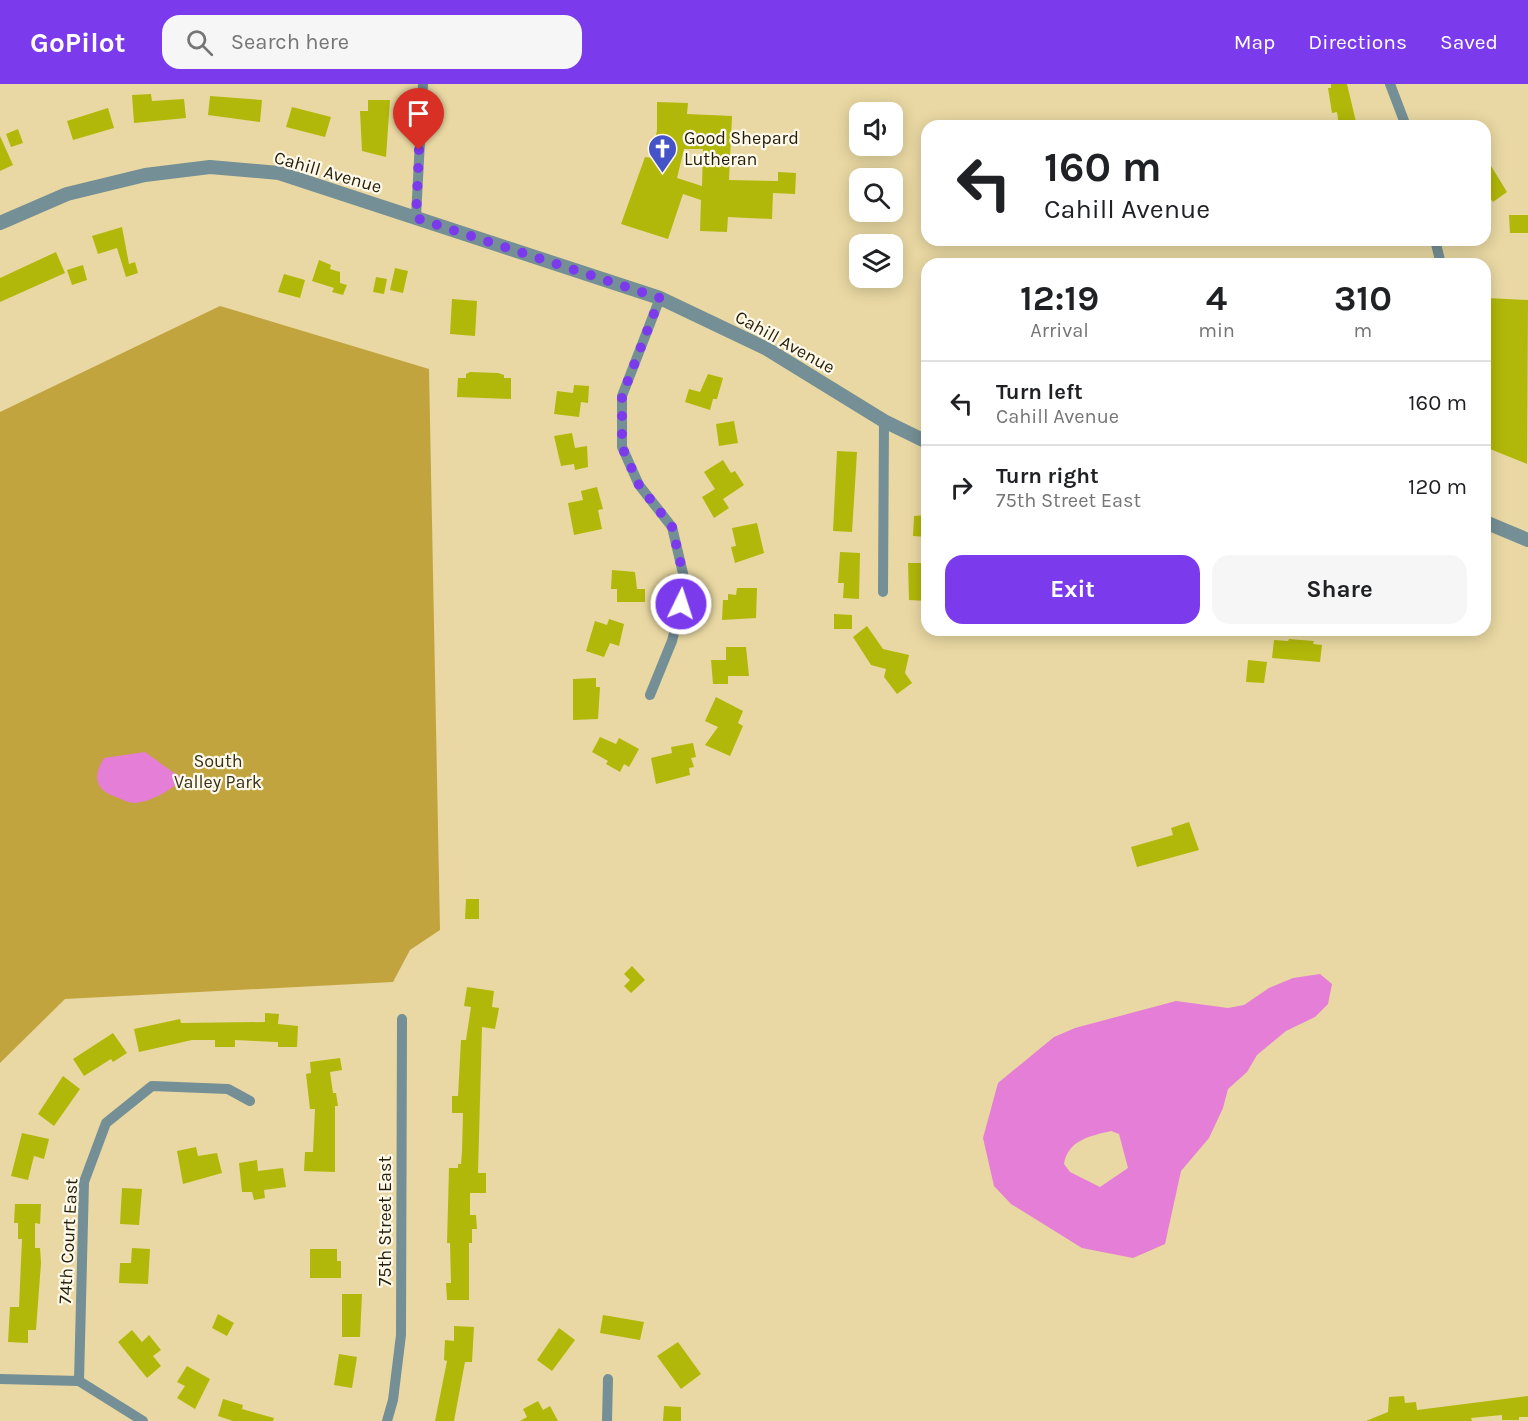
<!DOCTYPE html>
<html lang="en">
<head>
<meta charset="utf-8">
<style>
  body { margin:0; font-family:Karla,sans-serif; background:#f6f6f6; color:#202124; height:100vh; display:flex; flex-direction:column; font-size:22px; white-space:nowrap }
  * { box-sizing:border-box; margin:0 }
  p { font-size:20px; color:#757577 }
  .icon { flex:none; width:33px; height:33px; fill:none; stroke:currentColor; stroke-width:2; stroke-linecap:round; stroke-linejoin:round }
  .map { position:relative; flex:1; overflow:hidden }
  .side { position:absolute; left:921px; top:174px; width:570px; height:378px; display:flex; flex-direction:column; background:#fff; border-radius:18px; box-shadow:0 3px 15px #0003 }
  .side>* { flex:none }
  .hud { position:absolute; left:921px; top:36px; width:570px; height:126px; border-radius:18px; box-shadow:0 3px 15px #0003; background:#fff; color:#202124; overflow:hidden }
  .controls { position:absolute; left:849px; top:18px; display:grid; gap:12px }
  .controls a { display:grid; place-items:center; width:54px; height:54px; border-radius:12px; background:#fff; box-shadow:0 3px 15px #0003; font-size:30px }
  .pin { position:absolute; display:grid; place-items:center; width:51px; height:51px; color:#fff; margin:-62px -26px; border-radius:50% 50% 50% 0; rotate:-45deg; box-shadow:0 0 6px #0007 }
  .pin .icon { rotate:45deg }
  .me { position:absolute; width:66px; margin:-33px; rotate:4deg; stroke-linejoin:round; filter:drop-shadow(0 0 4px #0008) }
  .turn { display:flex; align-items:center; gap:21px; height:126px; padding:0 24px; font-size:27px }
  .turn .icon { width:78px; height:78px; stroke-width:2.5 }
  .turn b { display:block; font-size:42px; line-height:51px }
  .eta { display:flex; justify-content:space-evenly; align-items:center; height:102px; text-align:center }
  .eta b { font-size:36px; font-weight:700; line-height:42px }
  .button { display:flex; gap:12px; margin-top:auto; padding:12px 24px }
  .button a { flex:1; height:69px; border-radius:18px; background:#7c3aed; color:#fff; font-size:24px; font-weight:700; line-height:69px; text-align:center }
  .button a+a { background:#f6f6f6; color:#202124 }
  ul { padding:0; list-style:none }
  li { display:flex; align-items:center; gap:18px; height:84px; padding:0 24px; border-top:2px solid #e0e0e0 }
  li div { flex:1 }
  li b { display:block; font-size:22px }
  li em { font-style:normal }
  header { display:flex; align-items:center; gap:36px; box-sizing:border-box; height:84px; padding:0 30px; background:#7c3aed; color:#fff }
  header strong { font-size:28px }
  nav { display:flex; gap:33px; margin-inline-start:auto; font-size:21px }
  .search { width:420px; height:54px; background:#f6f6f6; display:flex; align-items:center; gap:15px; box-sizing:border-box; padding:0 21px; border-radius:18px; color:#757577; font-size:22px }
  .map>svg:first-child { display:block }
  .green { fill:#c2a43e }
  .water { fill:#e57ed6; fill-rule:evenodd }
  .building { fill:#b1b809; fill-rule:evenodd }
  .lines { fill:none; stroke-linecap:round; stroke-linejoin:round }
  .minor { stroke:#748f95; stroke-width:10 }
  .tertiary { stroke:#748f95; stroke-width:14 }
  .route { stroke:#7c3aed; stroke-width:10; stroke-dasharray:0 18 }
  .labels { text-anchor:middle; stroke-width:4.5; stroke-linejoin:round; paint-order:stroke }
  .poi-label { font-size:18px; fill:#241e09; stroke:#fef9ea; text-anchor:start }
  .street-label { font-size:18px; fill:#241e09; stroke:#fef9ea }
  .park-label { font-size:18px; fill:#383119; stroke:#fef9ea }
</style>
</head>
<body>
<header>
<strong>GoPilot</strong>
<div class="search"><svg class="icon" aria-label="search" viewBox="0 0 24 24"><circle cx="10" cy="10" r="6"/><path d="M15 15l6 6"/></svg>Search here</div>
<nav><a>Map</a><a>Directions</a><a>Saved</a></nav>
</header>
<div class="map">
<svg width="1528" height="1337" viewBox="0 0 1528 1337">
  <rect width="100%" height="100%" fill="#e9d8a3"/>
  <path class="green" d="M220 222 429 285 440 846 410 866 393 898 65 915 0 979V328Z"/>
  <path class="water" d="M145 668 174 689 185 694C171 705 153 718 134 719 129 719 121 715 116 713 94 706 93 691 104 674Z
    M1320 890 1332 900 1328 920 1315 933 1286 947 1257 971 1247 988 1228 1005 1223 1024 1209 1054 1181 1087 1165 1160 1133 1174 1082 1164 1011 1120 994 1102 983 1054 998 999 1054 953 1075 944 1176 917 1228 924 1244 921 1269 904 1293 894ZM1111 1047 1119 1050 1128 1084 1100 1103 1070 1088 1064 1080C1068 1056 1090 1052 1111 1047Z"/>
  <path class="building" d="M1331 0H1347L1357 42H1339L1337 28 1332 29 1328 4H1331Z
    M151 10 152 17 184 15 186 34 134 39 132 11Z
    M210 12 262 16 260 38 208 31Z
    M368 16H390L386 73 362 67 360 27H368Z
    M657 18 688 19 687 30 732 32 729 96 778 97V88L796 89 795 110 773 109 772 135 728 133 727 148 700 147 701 116 683 110 668 155 621 140 645 73 652 74 657 46ZM684 65H703L702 102 677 94Z
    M292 23 331 33 325 53 286 43Z
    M108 24 114 44 73 56 67 37Z
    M18 45 23 59 11 63 6 50Z
    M0 52 13 81 0 87Z
    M1485 72 1507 108 1493 118 1485 107Z
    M1509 131H1528V149H1510Z
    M122 143 129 180 135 178 138 189 126 193 117 164 98 170 92 152Z
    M56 168 65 189 0 218V194Z
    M319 176 331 181 330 185 340 188V199L347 201 343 211 332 208 334 204 312 197Z
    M83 181 87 196 72 201 67 186Z
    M395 184 408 187 403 209 390 206Z
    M284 190 305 196 300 214 278 208Z
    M376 193 387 195 384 210 373 208Z
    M1488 214 1528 216 1527 380 1485 363 1488 232 1485 231V217H1488Z
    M452 215 477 217 475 252 450 250Z
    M470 288 498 289 504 291V294H511V315L457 313 458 294H466V290Z
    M708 290 723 294 717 315H713L710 326 685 318 689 305 700 308Z
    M574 301 589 302 588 319 581 318 579 333 554 330 557 307 573 309Z
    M734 337 738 359 719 362 716 340Z
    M572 349 575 364 587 362 588 383 575 386 574 380 561 382 554 352Z
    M837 367 857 368 852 448 833 447Z
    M723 376 731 389 735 387 744 401 723 415 729 424 714 434 702 413 715 405 704 388Z
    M597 403 603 425 598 426 602 445 574 451 568 419 583 416 581 407Z
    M927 431V453L913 452 914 432Z
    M757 439 764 469 735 479 731 463 736 462 732 444Z
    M840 468 860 469 859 515 843 514 844 499H838Z
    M908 479H927L926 517 909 516Z
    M612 486 635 488 637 505H645V518H617V505H611Z
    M737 504H757L756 534 722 536 723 516H728V510L736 511Z
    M834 530 852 531V545H834Z
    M609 535 624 540 619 562 610 559 604 573 586 567 595 537 607 541Z
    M867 542 883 565 909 571 905 589 912 599 897 610 884 593 886 585 871 581 853 553Z
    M1289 555 1314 557 1313 560 1322 561 1320 578 1272 574 1274 556 1288 557Z
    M726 563H746L749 592H728V600H713L711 576H726Z
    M1248 576 1267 578 1264 599 1246 598Z
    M596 594V603H600L598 635 573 636V595Z
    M716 613 743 627 738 639 743 642 730 672 705 661 718 643 705 637Z
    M600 653 616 660 619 654 639 665 629 683 624 680 620 688 606 680 608 677 592 668Z
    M693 659 696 673 691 674 694 683 689 684 690 691 656 700 651 674 672 669 671 663Z
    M1189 738 1199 766 1137 783 1131 763 1173 751 1171 744Z
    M466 815H479V835H465Z
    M632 882 645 896 631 909 624 902 630 896 624 890Z
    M467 903 494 907 492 923 499 924 495 945 482 943 478 1089H486V1109H470V1131H476L477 1145H472V1159H469V1216H447L446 1199H451L450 1159H447L449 1084H458V1080H461L462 1067 463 1029H452V1012H458L461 956H466L471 923 464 922Z
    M265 929 279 930 278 940 298 942 297 963H278V958L235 956V963H215V956H192L139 968 134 945 180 935 181 939 265 938Z
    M113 949 127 969 113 978 111 975 84 992 73 975Z
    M340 974 342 986 330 988 333 1009H336L338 1022H335V1088L304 1087 305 1068H313L315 1025H310L306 990 311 989 310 978Z
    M63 992 80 1005 54 1042 38 1030Z
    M22 1049 49 1055 44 1075 34 1072 28 1096 11 1092Z
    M196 1063 198 1072 217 1069 222 1089 183 1100 177 1067Z
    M257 1076 258 1087 283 1084 286 1103 264 1106 265 1114 254 1116 252 1108H242L239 1079Z
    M122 1104 142 1105 139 1141 120 1140Z
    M15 1120H41L40 1140 35 1139V1164H40L41 1179 36 1246H28V1259L8 1258 10 1223H19L22 1155H18V1139H14Z
    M132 1164 150 1165 148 1200 119 1199 120 1179H131Z
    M310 1165H337V1177H341V1194H310Z
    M342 1210H362L360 1253H342Z
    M218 1230 234 1239 227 1252 212 1244Z
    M603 1231 644 1238 640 1256 600 1249Z
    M454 1242 474 1243 472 1278H465L454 1337H435L447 1277 444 1276 445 1256 454 1257Z
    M559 1244 575 1256 552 1287 537 1276Z
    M132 1246 142 1258 149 1251 161 1266 153 1272 161 1282 147 1294 118 1258Z
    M678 1258 701 1290 681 1305 657 1272Z
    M339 1270 357 1273 352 1304 334 1301Z
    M187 1282 210 1295 195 1325 177 1314 185 1302 177 1298Z
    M1404 1312 1405 1319 1416 1318 1417 1326 1528 1312V1333H1519V1336H1502V1331L1471 1334 1472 1337H1366L1388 1328 1389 1313Z
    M223 1315 243 1321 242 1325 274 1334 273 1337H233L218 1332Z
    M538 1317 543 1326 550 1322 558 1337H520L527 1333 523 1325Z
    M664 1322 681 1323V1337H663Z"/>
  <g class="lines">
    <path class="minor" d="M1390 0 1406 42
      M416 133 423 0
      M1435 156 1441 180
      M883 508 884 337
      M650 611 672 557 686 502 672 443 639 401 622 363V312L660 214
      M0 1295 79 1297 143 1337
      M79 1297 84 1098 106 1039 152 1002 228 1005 250 1017
      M387 1337 393 1316 401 1251 402 935
      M607 1337 608 1295"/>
    <path class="tertiary" d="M0 139 67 110 145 91 210 83 279 89 660 214 767 265 884 337 927 358
      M1485 438 1528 456"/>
  </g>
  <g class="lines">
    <path class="route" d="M419 66 416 134 660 214 622 312V363L639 401 672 443 686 502 681 520"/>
  </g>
  <defs>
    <symbol id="church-pin" viewBox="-11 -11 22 30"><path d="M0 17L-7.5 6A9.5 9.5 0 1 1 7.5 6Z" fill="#4454c8" stroke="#fef9ea"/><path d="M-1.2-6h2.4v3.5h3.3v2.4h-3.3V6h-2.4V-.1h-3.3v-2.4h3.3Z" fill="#fff"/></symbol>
  </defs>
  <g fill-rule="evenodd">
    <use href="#church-pin" x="646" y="48" width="33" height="45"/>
  </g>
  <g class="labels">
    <g class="poi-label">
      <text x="684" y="60">Good Shepard<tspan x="684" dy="21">Lutheran</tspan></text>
    </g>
    <g class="street-label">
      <text transform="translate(328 88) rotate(16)" y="6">Cahill Avenue</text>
      <text transform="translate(785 258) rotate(29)" y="6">Cahill Avenue</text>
      <text transform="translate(385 1137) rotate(-90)" y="6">75th Street East</text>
      <text transform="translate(68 1157) rotate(-87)" y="6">74th Court East</text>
    </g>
    <g class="park-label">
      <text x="218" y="683">South<tspan x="218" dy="21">Valley Park</tspan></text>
    </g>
  </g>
</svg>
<div class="controls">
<a><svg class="icon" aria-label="sound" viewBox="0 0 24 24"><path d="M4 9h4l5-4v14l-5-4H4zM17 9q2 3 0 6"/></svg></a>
<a><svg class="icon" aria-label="search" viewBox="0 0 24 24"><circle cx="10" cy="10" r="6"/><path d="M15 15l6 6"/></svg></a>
<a><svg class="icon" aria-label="layers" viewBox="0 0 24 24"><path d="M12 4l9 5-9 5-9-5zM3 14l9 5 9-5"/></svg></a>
</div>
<div class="pin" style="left:419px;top:66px;background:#d93025"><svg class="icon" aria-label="arrive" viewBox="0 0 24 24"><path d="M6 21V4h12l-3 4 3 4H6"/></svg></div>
<svg class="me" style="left:681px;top:520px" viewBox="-20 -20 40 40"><circle r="17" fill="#7c3aed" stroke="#fff" stroke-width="3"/><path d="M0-11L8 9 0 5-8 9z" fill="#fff"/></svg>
<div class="hud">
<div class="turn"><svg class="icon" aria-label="left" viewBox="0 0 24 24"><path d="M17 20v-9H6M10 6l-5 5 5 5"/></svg><div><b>160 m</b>Cahill Avenue</div></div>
</div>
<section class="side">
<div class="eta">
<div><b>12:19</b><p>Arrival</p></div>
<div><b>4</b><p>min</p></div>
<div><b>310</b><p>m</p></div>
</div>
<ul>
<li><svg class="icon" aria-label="left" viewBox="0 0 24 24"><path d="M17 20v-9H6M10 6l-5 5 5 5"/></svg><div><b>Turn left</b><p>Cahill Avenue</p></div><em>160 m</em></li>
<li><svg class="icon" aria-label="right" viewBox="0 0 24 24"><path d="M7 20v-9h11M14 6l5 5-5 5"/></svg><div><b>Turn right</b><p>75th Street East</p></div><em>120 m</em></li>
</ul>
<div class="button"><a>Exit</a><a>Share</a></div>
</section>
</div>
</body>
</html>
